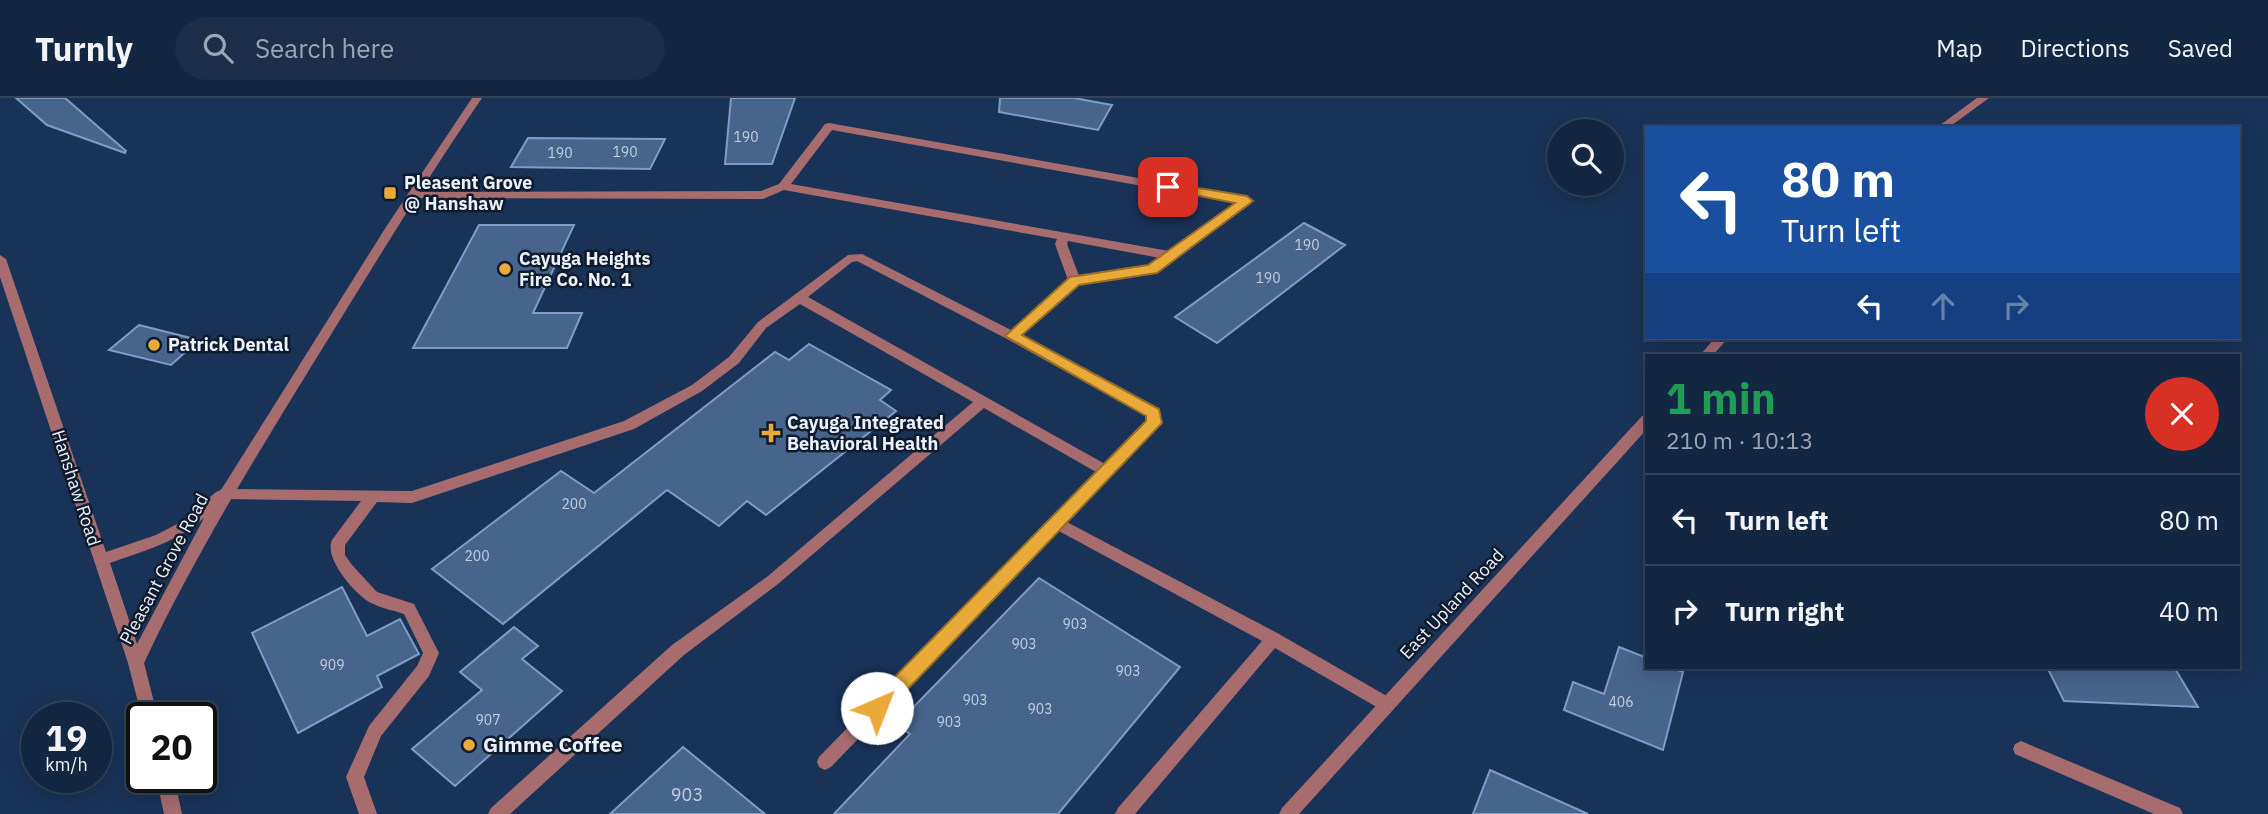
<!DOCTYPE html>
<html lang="en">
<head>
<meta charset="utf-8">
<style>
  body { margin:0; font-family:"IBM Plex Sans",sans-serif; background:#1c2e49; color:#f1f3f6; height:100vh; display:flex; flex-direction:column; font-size:26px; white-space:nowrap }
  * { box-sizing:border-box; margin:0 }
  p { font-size:23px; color:#9da5b2 }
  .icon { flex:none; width:38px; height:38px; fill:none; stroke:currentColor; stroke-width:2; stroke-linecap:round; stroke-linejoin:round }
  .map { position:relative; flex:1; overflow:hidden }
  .details { position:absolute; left:1645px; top:256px; width:595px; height:315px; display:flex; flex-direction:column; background:#132642; border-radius:0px; box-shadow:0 4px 18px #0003,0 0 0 2px #32435b }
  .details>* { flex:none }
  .guide { position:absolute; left:1645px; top:28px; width:595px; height:214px; border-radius:0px; box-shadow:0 4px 18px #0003,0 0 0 2px #32435b; background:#1a4fa0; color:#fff; overflow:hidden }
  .tools { position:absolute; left:1547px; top:21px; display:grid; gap:14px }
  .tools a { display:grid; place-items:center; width:77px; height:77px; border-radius:50%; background:#132642; box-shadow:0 4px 18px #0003,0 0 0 2px #32435b; font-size:35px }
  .speed { position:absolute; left:21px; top:604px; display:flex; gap:14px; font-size:35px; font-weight:700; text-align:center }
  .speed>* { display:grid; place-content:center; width:91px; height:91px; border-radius:50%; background:#132642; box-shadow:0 4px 18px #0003,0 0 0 2px #32435b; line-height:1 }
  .speed small { font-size:18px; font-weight:400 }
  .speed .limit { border:4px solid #111; border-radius:10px; background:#fff; color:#111 }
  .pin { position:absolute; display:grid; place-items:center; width:60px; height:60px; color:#fff; margin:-30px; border-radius:14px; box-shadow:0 4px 10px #0006 }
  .me { position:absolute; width:77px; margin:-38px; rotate:44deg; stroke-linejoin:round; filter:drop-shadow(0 0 5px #0008) }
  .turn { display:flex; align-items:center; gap:24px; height:147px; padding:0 21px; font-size:32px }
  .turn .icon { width:91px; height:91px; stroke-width:2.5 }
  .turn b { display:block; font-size:49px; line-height:60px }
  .lanes { display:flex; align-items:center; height:66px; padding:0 21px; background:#0003; justify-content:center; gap:35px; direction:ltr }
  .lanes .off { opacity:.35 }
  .round { display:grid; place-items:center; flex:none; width:74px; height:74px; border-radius:37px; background:#1c2e49 }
  .summary { display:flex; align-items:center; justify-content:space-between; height:119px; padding:0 21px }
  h1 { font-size:42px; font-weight:700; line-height:52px; color:#1e9e55 }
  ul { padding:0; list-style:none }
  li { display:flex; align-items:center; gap:21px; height:91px; padding:0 21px; border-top:2px solid #32435b }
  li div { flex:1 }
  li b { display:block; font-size:26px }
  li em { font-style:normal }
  header { display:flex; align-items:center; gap:42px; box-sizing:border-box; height:98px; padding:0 35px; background:#132642; border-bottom:2px solid #32435b }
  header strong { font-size:33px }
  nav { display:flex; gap:38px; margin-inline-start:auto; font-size:24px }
  .search { width:490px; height:63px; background:#1c2e49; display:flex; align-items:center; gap:18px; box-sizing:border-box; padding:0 24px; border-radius:38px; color:#9da5b2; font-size:26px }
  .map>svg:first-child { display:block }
  .building { fill:#47648c; stroke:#7d9cc8; stroke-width:2 }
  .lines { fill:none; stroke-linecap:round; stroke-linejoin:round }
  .service { fill:#a66c6e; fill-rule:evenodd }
  .minor { fill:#a66c6e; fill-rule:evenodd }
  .tertiary { fill:#a66c6e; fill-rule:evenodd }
  .route { fill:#eaaa39; stroke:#986e25; stroke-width:2 }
  .poi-dot { fill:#eaaa39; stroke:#0f1b2c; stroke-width:2.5 }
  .labels { text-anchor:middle; stroke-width:5; stroke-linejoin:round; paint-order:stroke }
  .number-label { font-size:14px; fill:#c3cee0 }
  .poi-label { font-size:18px; font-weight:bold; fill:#ecf2fc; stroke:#0f1b2c; text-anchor:start }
  .street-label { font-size:18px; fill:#ecf2fc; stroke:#0f1b2c }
  .near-number-label { font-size:18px; fill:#c3cee0 }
  .near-poi-label { font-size:21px; font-weight:bold; fill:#ecf2fc; stroke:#0f1b2c; text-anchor:start }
</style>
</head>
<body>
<header>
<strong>Turnly</strong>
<div class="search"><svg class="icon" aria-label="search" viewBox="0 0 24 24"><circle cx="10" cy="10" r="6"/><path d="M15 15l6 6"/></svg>Search here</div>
<nav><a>Map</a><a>Directions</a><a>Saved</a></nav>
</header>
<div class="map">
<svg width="2268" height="716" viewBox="0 0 2268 716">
  <rect width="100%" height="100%" fill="#193358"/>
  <path class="building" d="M16 0H65L126 53 125 55 47 27Z
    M731 0H795L772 66H725Z
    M1000 0H1074L1112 7 1098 32 999 14Z
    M528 40 665 41 650 71 511 69Z
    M1304 125 1345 147 1217 245 1175 219Z
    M479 127H574L533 215H582L567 250H413Z
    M139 227 199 242 171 267 109 252Z
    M809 246 891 292 880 302 896 313 766 417 747 403 719 428 667 392 503 526 432 471 561 373 594 395 775 254 789 262Z
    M1039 480 1180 569 1058 716H834L910 636 896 627Z
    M342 489 367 538 400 521 419 556 377 578 382 589 298 635 252 535Z
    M514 529 538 548 522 561 562 593 455 688 412 651 482 592 460 574Z
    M1619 549 1647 560V569H1670L1683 574 1663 652 1564 612 1573 584 1604 596Z
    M2047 569H2174L2198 609 2064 603Z
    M683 649 765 716H610Z
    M1490 672 1588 716H1473Z"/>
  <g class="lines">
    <path class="service" d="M829 25 1251 100V106L1156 174 1079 187 1021 237 1158 311 1161 325 1159 329 1065 423 1279 536 1392 601 1394 606 1392 611 1386 613 1380 611 1275 550 1135 716H1115L1118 710 1262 543 1057 432 996 498 831 669 825 672 819 669 817 664 819 659 1096 374 984 310 778 486 684 557 510 716H488L491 710 672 547 768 478 973 304 800 206 766 230 739 265 702 293 634 331 412 405 377 404 345 447V457L352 467 377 494 414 506 439 555 429 578 381 638 364 679 377 716H359L346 679 369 628 417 568 423 555 404 516C392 512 376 509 366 502 352 492 324 460 332 442L361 403 226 401 221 399 219 395 221 391 412 393 624 323 692 287 729 259 758 224 848 157 862 156 1011 232 1068 182 1055 146 1057 141 784 92 763 101 414 100 410 98V94L761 93 779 86 825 26ZM832 32 1237 105 1169 153 791 86ZM1068 143 1160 160 1149 168 1079 178 1067 146ZM857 163 1007 241 1146 318 1147 324 1105 366 808 199 852 164Z
      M2021 643 2180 710 2183 716H2154L2015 656 2013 651 2015 646Z"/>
    <path class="minor" d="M1977 0H1989L1948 30H1936Z
      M1715 240H1728L1713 257H1700Z
      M1647 317V331L1299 716H1279L1282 710 1642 318Z"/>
    <path class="tertiary" d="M472 0H482C423 86 369 175 314 264 253 363 193 461 144 565L158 620H142L128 565 0 179V157L6 161 106 454 156 437 179 425 216 394 221 392 386 129ZM204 420 137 546 110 465C144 453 177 444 204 420Z
      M156 679H174L182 716H164Z"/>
  </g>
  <path class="route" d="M1168 85 1247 98 1253 103 1157 175 1079 187 1022 237 1159 311 1162 325 884 616 877 618 870 616 868 610 870 604 1146 323V318L1005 238 1070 179 1148 167 1235 105 1164 91 1162 89Z"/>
  <g class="poi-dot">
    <rect x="383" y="88" width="14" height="14" rx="3.5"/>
    <circle cx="505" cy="171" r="7"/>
    <circle cx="154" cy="247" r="7"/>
    <path d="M767.5 324.5h7v7h7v7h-7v7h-7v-7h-7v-7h7z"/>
    <circle cx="469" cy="647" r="7"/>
  </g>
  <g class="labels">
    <g class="number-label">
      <text x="746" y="44">190</text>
      <text x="625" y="59">190</text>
      <text x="560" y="60">190</text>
      <text x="1307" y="152">190</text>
      <text x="1268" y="185">190</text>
      <text x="574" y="411">200</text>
      <text x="477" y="463">200</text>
      <text x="1075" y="531">903</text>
      <text x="1024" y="551">903</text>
      <text x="332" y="572">909</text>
      <text x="1128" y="578">903</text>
      <text x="975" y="607">903</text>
      <text x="1621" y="609">406</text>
      <text x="1040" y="616">903</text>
      <text x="488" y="627">907</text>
      <text x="949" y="629">903</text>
    </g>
    <g class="poi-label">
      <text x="404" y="91">Pleasent Grove<tspan x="404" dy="21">@ Hanshaw</tspan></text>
      <text x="519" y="167">Cayuga Heights<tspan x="519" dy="21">Fire Co. No. 1</tspan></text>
      <text x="168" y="253">Patrick Dental</text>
      <text x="787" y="331">Cayuga Integrated<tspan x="787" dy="21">Behavioral Health</tspan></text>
    </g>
    <g class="street-label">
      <text transform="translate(76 390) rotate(72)" y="6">Hanshaw Road</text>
      <text transform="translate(164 471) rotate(-62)" y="6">Pleasant Grove Road</text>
      <text transform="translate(1452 506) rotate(-47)" y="6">East Upland Road</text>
    </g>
    <g class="near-number-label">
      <text x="687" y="703">903</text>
    </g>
    <g class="near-poi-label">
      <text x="483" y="654">Gimme Coffee</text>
    </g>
  </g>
</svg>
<div class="tools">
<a><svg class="icon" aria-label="search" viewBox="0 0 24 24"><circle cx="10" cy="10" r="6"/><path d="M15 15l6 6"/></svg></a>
</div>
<div class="speed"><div>19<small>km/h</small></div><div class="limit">20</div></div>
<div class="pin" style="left:1168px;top:89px;background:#d93025"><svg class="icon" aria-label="arrive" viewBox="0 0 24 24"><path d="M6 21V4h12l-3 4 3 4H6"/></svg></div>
<svg class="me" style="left:877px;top:610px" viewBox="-20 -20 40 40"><circle r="19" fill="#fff"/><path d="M0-13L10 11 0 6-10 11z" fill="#eaaa39"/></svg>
<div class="guide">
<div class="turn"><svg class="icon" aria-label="left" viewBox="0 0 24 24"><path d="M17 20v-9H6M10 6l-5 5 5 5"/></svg><div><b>80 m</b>Turn left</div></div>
<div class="lanes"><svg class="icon" aria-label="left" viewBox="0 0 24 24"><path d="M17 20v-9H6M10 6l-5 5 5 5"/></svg><svg class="icon off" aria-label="ahead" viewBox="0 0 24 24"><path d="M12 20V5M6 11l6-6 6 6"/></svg><svg class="icon off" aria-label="right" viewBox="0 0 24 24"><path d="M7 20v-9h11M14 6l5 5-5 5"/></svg></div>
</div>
<section class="details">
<div class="summary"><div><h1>1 min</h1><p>210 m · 10:13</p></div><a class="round" style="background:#d93025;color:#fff"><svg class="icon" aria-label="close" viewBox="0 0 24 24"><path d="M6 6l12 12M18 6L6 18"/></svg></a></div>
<ul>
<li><svg class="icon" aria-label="left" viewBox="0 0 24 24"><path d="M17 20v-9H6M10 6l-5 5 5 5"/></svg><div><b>Turn left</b></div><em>80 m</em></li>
<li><svg class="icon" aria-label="right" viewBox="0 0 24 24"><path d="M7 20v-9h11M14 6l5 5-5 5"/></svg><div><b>Turn right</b></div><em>40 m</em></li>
</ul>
</section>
</div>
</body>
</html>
